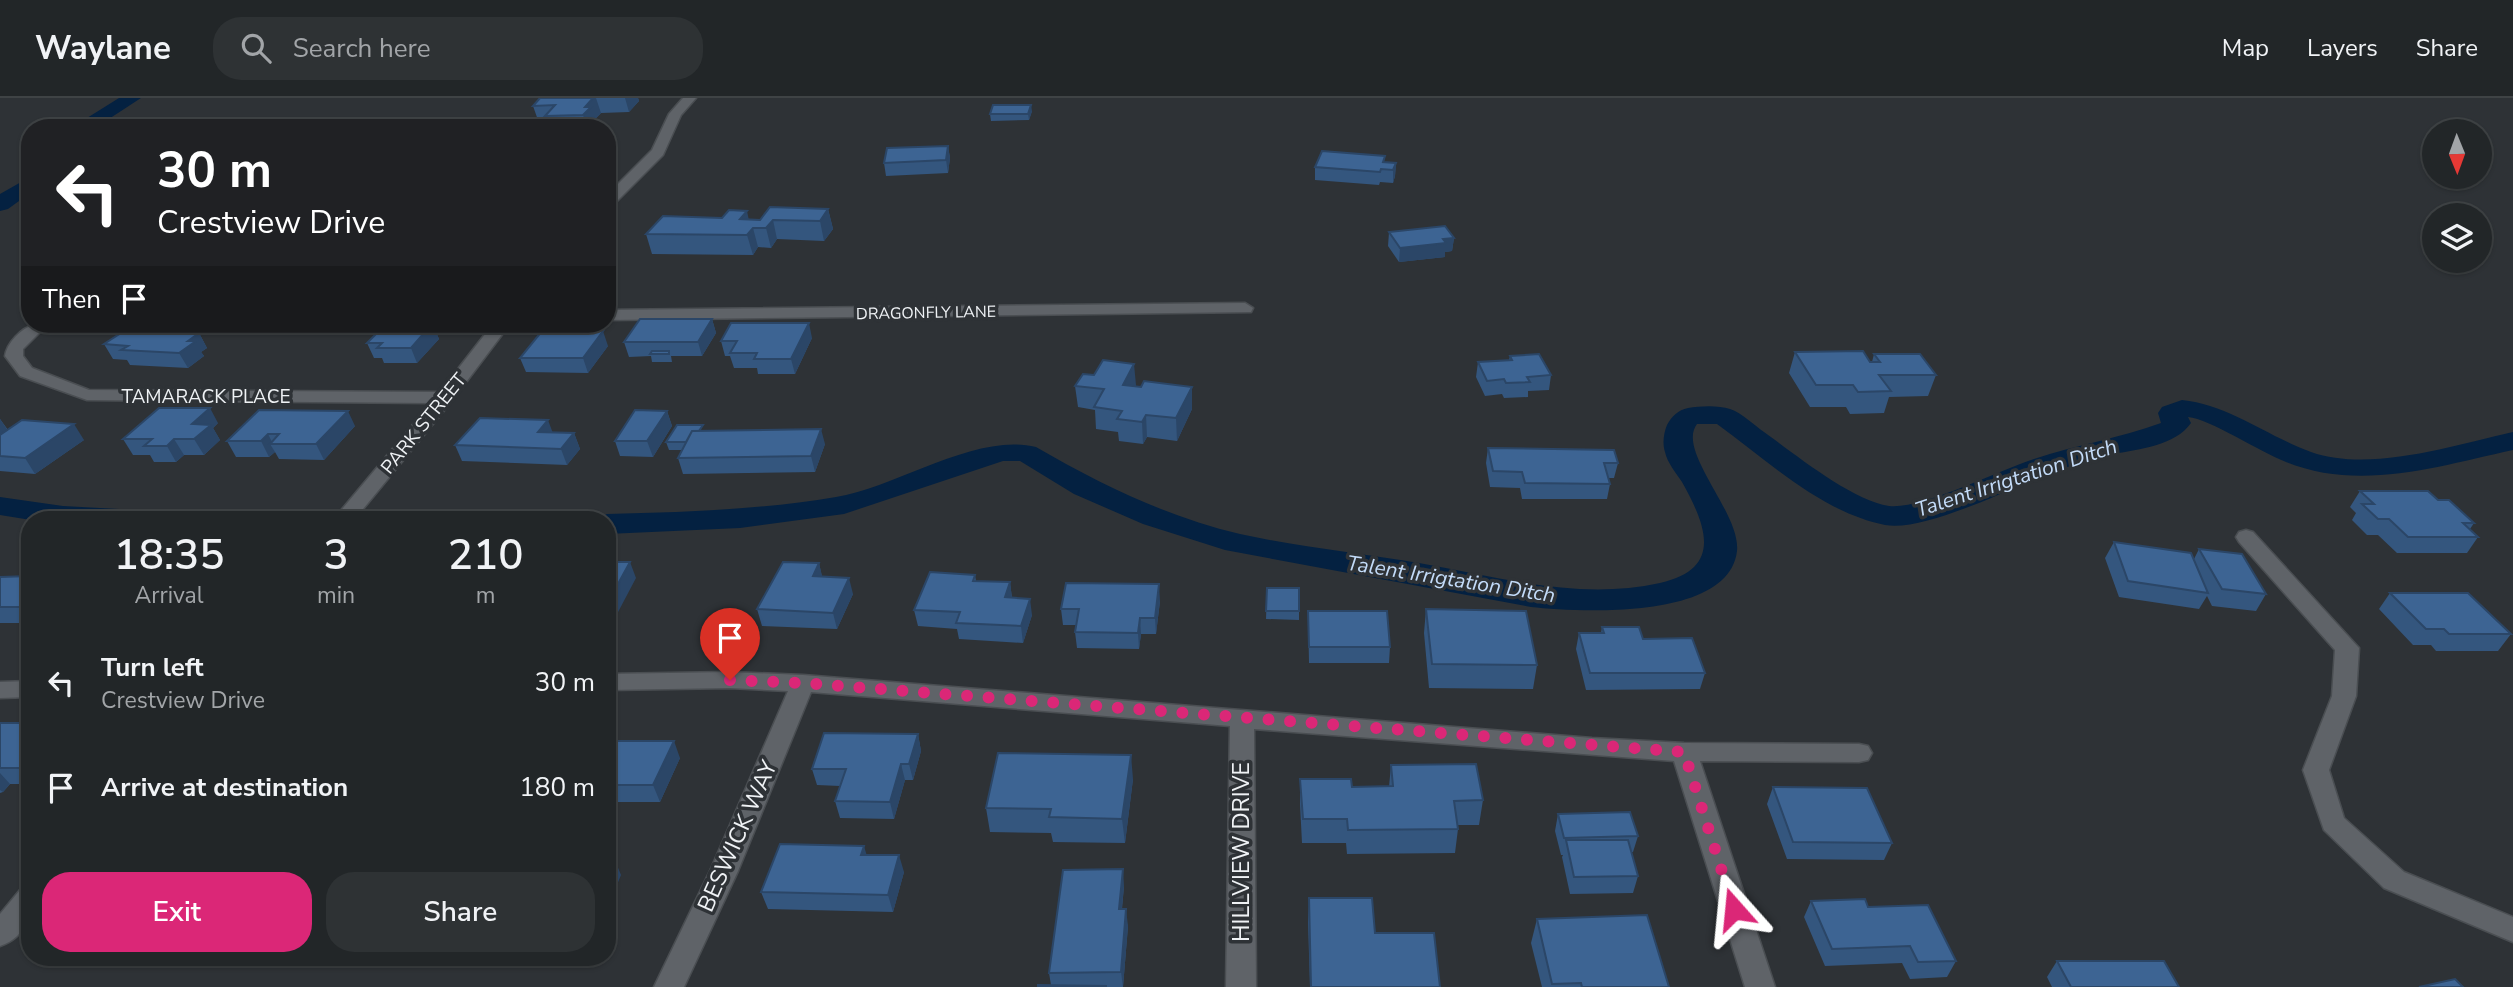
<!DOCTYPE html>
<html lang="en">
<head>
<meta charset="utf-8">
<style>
  body { margin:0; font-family:"Nunito Sans",sans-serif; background:#2e3234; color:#f1f3f6; height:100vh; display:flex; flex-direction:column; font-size:26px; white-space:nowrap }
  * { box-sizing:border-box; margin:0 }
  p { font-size:23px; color:#a2a5a8 }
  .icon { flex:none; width:38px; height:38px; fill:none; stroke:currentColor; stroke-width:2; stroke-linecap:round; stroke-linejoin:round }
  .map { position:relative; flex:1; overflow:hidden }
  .details { position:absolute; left:21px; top:413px; width:595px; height:455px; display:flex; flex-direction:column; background:#222628; border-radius:28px; box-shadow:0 2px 5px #0004,0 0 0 2px #3f4345 }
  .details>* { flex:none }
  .top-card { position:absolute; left:21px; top:21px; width:595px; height:214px; border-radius:28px; box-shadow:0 2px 5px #0004,0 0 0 2px #3f4345; background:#202124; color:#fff; overflow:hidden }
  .needle { width:46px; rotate:179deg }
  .controls { position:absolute; left:2422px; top:21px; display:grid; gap:14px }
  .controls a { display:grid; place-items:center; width:70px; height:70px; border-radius:50%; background:#222628; box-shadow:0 2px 5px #0004,0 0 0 2px #3f4345; font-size:35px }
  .pin { position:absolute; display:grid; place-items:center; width:60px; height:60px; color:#fff; margin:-72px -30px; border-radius:50% 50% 50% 0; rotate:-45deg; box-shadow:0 0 7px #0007 }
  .pin .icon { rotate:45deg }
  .me { position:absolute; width:77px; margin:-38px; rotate:342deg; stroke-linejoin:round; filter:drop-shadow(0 0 5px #0008) }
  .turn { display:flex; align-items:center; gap:24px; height:147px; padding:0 21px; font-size:32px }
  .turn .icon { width:91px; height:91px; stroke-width:2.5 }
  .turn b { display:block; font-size:49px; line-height:60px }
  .then { display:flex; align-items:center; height:66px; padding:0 21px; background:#0003; gap:14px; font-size:26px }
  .eta { display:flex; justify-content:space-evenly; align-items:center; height:119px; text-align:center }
  .eta b { font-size:42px; font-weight:600; line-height:49px }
  .button { display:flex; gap:14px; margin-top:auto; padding:14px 21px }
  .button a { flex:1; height:80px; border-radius:28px; background:#db2777; color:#fff; font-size:28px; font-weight:600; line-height:80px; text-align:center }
  .button a+a { background:#2e3234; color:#f1f3f6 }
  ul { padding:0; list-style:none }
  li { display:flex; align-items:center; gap:21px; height:105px; padding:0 21px }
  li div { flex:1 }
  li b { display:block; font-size:26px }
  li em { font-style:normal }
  header { display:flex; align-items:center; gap:42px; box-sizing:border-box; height:98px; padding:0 35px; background:#222628; border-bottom:2px solid #3f4345 }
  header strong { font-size:33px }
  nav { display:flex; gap:38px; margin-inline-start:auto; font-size:24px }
  .search { width:490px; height:63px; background:#2e3234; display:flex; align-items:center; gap:18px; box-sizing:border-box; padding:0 24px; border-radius:28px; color:#a2a5a8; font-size:26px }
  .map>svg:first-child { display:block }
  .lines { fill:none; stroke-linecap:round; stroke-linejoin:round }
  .canal { fill:#042141; fill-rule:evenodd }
  .minor-casing { stroke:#4a4e52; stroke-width:3 }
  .minor { fill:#5f6368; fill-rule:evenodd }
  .wall { fill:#34567e }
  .shaded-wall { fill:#2b4667 }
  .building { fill:#3d6493; stroke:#2b4667; stroke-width:2 }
  .route { stroke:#db2777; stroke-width:12; stroke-dasharray:0 21.6 }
  .labels { text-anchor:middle; stroke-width:7; stroke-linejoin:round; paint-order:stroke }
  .far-street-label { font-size:16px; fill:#eff2f5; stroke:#2e3236 }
  .street-label { font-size:19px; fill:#eff2f5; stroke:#2e3236 }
  .water-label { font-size:21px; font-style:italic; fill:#c3dbf8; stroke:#2e3236 }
  .near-street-label { font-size:23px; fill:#eff2f5; stroke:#2e3236 }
</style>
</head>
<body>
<header>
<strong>Waylane</strong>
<div class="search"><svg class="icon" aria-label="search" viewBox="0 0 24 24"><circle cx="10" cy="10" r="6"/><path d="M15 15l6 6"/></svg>Search here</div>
<nav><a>Map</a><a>Layers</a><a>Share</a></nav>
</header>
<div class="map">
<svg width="2513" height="889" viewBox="0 0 2513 889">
  <rect width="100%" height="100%" fill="#2e3236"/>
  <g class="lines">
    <path class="canal" d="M119 0H141L95 30H71Z
      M30 79V95L8 111 0 113V96Z
      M2182 302C2229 307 2267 338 2311 354 2371 375 2453 347 2513 334V352C2439 368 2360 394 2286 364 2260 354 2210 321 2188 319L2191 325C2175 348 2139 351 2114 356 2092 361 2069 368 2047 376 2009 391 1924 434 1885 427 1821 414 1768 363 1717 326H1697C1676 353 1741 415 1737 453 1729 523 1578 514 1531 509L1225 452 1143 426 1074 396 1020 363H1003L844 416 740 430 607 436V422H594L607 416C684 414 760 412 836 399 897 389 976 334 1036 349 1100 386 1167 419 1240 436 1299 449 1360 455 1419 465 1499 479 1578 503 1660 485 1724 471 1706 427 1682 384 1676 375 1667 364 1665 354 1662 345 1664 334 1667 327 1672 318 1678 312 1688 310 1700 308 1718 307 1730 311 1742 315 1754 327 1764 334 1796 357 1851 402 1889 408 1920 412 2000 372 2034 361 2076 347 2120 340 2161 325L2158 315 2162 309Z
      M0 399 63 408 137 412 148 415 152 422H31L0 417Z"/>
    <defs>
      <path id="minor" d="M683 0H696L681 17 663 57 612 108 607 109V97L652 52 669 16Z
        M1245 205 1253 210 1251 214 607 222V212Z
        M493 226H510L451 304 354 422H333L431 305 87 302 20 278 5 258C7 245 21 230 34 227L42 232 23 251V258L32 270 89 292 440 294Z
        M2246 432 2253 434 2359 550 2356 598 2329 672 2344 720 2404 774 2513 819V844L2384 790 2324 732 2303 672 2332 598 2335 552 2239 444 2236 439 2239 434Z
        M730 574 803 577 1592 640 1684 645 1859 646 1868 648 1872 655 1868 662 1859 664 1700 663 1775 889H1745L1674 663 1254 631 1256 889H1226L1230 628 811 594 738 773 684 889H654L710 773 788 593 730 590 607 592V576Z
        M30 583V599L0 600V584Z
        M30 789C30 815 29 838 0 848V816L20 792Z"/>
    </defs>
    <use href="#minor" class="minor-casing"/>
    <use href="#minor" class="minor"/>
  </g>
  <path class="wall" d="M540 0H638L639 3 629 14 601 15 595 21 596 26 593 30H549L547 25H539L533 8Z
    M1032 13 1029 22 991 23 990 16Z
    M948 48 950 60 948 75 886 78 884 65Z
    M1385 58 1384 64 1396 65 1395 78 1393 85 1380 84 1379 87 1315 82V69Z
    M828 111 833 131 824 143 777 141 771 150 758 149 753 157 652 156 646 136 749 121 760 122Z
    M1389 134 1454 140 1452 153 1445 154V159L1399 164 1388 148Z
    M712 221 716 235 702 258H671L672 264H652L651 258 629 259 624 244Z
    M435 232 439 241 417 265H384L382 260H374L367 245Z
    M186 234 199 235 207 250 201 254 204 258 188 270 130 267 127 262 113 261 104 246Z
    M812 240 795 276H758L757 270H734L730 258H725L721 243Z
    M608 248 588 275 526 274 520 260Z
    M1795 254 1870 264H1872L1874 256 1936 277 1928 298 1889 299 1884 315 1850 316 1846 309H1810L1789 275Z
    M1510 258 1551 277 1549 292 1528 293V299L1504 300 1502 296 1485 298 1476 279 1478 264 1509 262Z
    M1136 287 1135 288 1141 289H1192V311L1177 343 1147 339 1143 346 1119 343 1118 334 1096 331 1095 312 1078 309 1075 288Z
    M259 312 355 328 324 362 279 361 275 354 269 359H236L227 343Z
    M667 313 672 328 653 359 620 358 615 343Z
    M0 321 8 332 84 342 35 376 0 373Z
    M218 325 213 330 220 342 204 357H184L176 364H154L150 357H133L123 341Z
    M705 333 825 346 815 374 683 376 678 360 682 352H669L666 344Z
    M553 335H574L580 351 567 367 462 363 455 347Z
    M1488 350 1618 365 1614 380H1608L1610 386 1607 401H1522L1520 390 1490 389 1486 365Z
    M2360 393 2438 402 2474 425 2470 431 2478 439 2467 455H2397L2378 437H2367L2352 422 2356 415 2350 409Z
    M2114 444 2194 461 2199 451 2266 496 2256 513 2212 508 2207 498 2199 511 2119 499 2105 460Z
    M819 465 822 479 853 496 837 531 762 528 757 511Z
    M975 477 976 483 1010 484 1012 500 1032 517 1023 545 959 541 957 531 918 528 914 512Z
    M30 478V525H0V479Z
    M1267 490H1299V522L1266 521Z
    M2390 495 2511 536 2498 553H2436L2431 547H2413L2379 511Z
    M1160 503 1156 536H1141L1139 551 1077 550 1075 534 1076 527H1063L1061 511Z
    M1426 511 1537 567 1533 591 1429 590 1424 535Z
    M1308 513 1390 549 1389 565H1309Z
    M1602 529 1643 541 1705 575 1700 591 1586 592 1576 551 1579 535H1601Z
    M0 625H30V686H10L3 694 0 695Z
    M918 636 921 653 913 682H905L894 721 840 720 835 703 840 688 817 687 812 671Z
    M607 643 680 660 660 704H615L608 717H607Z
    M1391 667 1483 702 1479 727H1458V731L1455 755 1347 756 1346 745H1302L1300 706V681L1352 689H1389Z
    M1133 681 1125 745 1053 744 1051 735 990 734 986 710Z
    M1773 689 1892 745 1884 762 1787 761 1767 706Z
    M1558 716 1638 738 1633 754H1631L1638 778 1633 795 1570 796 1562 759 1563 757H1561L1555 733Z
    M866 757 904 774 893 814 768 811 761 794Z
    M1124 788 1122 811 1128 828 1123 889H1038L1051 887 1049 875Z
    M1309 800 1375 835 1440 889H1310L1308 824Z
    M1811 803 1868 809 1956 863 1947 879 1910 881 1902 865 1825 868 1804 819Z
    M1537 821 1669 889H1542L1531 845Z
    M2057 863 2179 889H2052L2047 879Z"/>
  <path class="shaded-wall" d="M593 0H596L601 15 595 21 596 26 593 30H587L583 17 585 9Z
    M625 0H638L639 3 629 14Z
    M1031 7 1032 13 1029 22 1028 16Z
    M948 48 950 60 948 75 946 62Z
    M1396 65 1395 78 1393 85V72Z
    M828 111 833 131 824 143 820 123Z
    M747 113 751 132 753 130 758 149 753 157 747 137 740 121Z
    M773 122 777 141 771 150 766 130Z
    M1454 140 1452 153 1445 154V159L1399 164 1400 150 1443 141Z
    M712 221 716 235 702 258 698 244Z
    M809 225 812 240 795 276 791 261Z
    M421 226H441L435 232 439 241 417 265 411 250Z
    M183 228 190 241 199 235 207 250 201 254 204 258 188 270 179 255 176 233Z
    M603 233 608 248 588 275 583 260Z
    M1134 266 1136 287 1124 309 1123 287Z
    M1192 289V311L1177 343 1176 320Z
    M210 310 218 325 213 330 220 342 204 357 194 341 192 326Z
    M348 313 355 328 324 362 316 346Z
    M667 313 672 328 653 359 647 343Z
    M1146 317 1147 339 1143 346 1142 324Z
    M0 321 8 333 0 337Z
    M548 322 554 338 538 334Z
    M74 326 84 342 35 376 25 360Z
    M821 331 825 346 815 374 811 358Z
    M574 335 580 351 567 367 561 351Z
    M268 336 273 346H270L275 354 269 359 261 343Z
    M174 341 184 357 176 364 167 348Z
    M630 464 636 480 607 535V506Z
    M819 465 823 482 813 478Z
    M849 480 853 496 837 531 833 515Z
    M1010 484 1012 501 1005 499Z
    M1159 486 1160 503 1156 536 1155 520Z
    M1030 501 1032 517 1023 545 1021 528Z
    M1140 520 1141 536 1139 551 1138 535Z
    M918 636 921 653 913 682 909 666Z
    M674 643 680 660 660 704 653 687Z
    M1131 657 1133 681 1125 745 1122 721Z
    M901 666 905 682 894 721 890 704Z
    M0 675 10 686 3 694 0 692Z
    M608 687 615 704 608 717 607 714Z
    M864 748 869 765 861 757Z
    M899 757 904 774 893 814 888 797Z
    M614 760 621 777 607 811V775Z
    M1123 771 1124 788 1120 828 1119 811Z
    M1126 811 1128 828 1123 889 1121 874Z"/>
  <path class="building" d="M540 0H593L585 9H591L583 17 545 18 555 7 533 8Z
    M993 7H1031L1028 16H990Z
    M948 48 946 62 884 65 887 50Z
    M1322 53 1385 58 1383 64 1396 65 1393 72 1381 71 1380 74 1315 69Z
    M770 109 828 111 820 123 773 122 766 130H753L747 137 646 136 663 118 722 120 729 112 747 113 740 121 760 122Z
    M1445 128 1454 140 1443 141 1446 145 1400 150 1389 134Z
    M640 221H712L698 244H624Z
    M731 225H809L791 261H754L757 255H730L737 243H721Z
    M135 226 183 228 176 233 199 235 188 243H196L179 255 121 252 128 248 104 246Z
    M386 226H421L420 227 432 226 411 250H377L382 245H367Z
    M542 233H603L583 260H520Z
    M652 253H669V256H650Z
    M1863 253 1870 264H1880L1874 256H1920L1936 277H1879L1891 293 1858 294 1853 287H1816L1795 254Z
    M1539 256 1551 277 1527 279 1530 284 1506 285 1504 281 1487 283 1478 264 1512 262 1510 258Z
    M1103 262 1134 266 1123 287 1141 289 1144 283 1192 289 1176 320 1146 317 1142 324 1117 321 1122 313 1094 309 1104 291 1075 288 1083 276 1094 277Z
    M159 310H210L192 326 211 327 194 341H174L167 348H144L152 341H123Z
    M259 312 348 313 316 346H270L279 336H268L261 343H227Z
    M635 312 667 313 647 343H615Z
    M480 320 548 322 538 334 574 335 561 351 455 347Z
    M22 322 74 326 25 360 0 358V337Z
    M677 327H703L699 333H692L686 344H666Z
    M821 331 811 358 678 360 692 333Z
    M1488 350 1614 352 1618 365H1604L1610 386 1525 385 1522 374 1493 373Z
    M2360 393H2428L2438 402H2449L2474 425H2463L2478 439H2408L2389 421H2378L2362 406H2374Z
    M2114 444 2191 455 2208 495 2128 483Z
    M2199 451 2242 456 2266 496 2222 491Z
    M607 464H630L607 506Z
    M783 464 819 465 813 478 849 480 833 515 757 511Z
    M930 474 975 477 973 483 1010 484 1005 499 1030 501 1021 528 956 525 960 514 914 512Z
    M30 478V509H0V479Z
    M1066 485 1159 486 1155 520H1140L1138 535 1075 534 1079 511H1061Z
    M1267 490H1299V513H1266Z
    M2390 495H2468L2511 536H2449L2444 531H2426Z
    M1426 511 1526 513 1537 567 1432 566Z
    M1308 513H1387L1390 549H1309Z
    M1602 529H1639L1643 541 1692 540 1705 575H1590L1579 535H1604Z
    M0 625H30V670H0Z
    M824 635 918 636 909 666H901L890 704 835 703 846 671H812Z
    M607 643H674L653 687H608L607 688Z
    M998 655 1131 657 1122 721 1049 719 1051 711 986 710Z
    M1476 666 1483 702 1454 703 1458 731 1348 732 1347 721H1303L1300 681H1351L1352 689 1393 688 1391 667Z
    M1773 689 1867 690 1892 745 1793 744Z
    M1630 714 1638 738 1564 740 1558 716Z
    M1566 742H1628L1638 778 1574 779Z
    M780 746 864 748 861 757H899L888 797 761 794Z
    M607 760H614L607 775Z
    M1123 771 1119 811H1126L1121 874 1049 875 1063 772Z
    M1309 800H1372L1375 835H1434L1440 889H1311Z
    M1865 801 1868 809 1928 807 1956 863 1918 864 1910 848 1832 851 1811 803Z
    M1647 817 1669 889H1582L1581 885 1552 886 1537 821Z
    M2057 863H2164L2179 889H2071Z
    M2455 881 2463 889H2419Z
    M1038 887 1106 888V889H1038Z"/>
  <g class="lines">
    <path class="route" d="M730 582 803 585 1684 654 1734 811"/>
  </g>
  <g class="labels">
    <g class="far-street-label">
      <text transform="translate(926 214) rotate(-1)" y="6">DRAGONFLY LANE</text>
    </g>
    <g class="street-label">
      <text x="206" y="305">TAMARACK PLACE</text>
      <text transform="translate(423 325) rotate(-51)" y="7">PARK STREET</text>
    </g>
    <g class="water-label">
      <text transform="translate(2016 380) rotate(-18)" y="7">Talent Irrigtation Ditch</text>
      <text transform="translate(1451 481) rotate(9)" y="7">Talent Irrigtation Ditch</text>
    </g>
    <g class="near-street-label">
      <text transform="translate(737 738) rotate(-66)" y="8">BESWICK WAY</text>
      <text transform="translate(1241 754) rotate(-90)" y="8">HILLVIEW DRIVE</text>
    </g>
  </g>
</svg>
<div class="controls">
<a><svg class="needle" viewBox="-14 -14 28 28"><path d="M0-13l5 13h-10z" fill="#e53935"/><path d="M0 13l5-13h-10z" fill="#a2a5a8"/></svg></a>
<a><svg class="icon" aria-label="layers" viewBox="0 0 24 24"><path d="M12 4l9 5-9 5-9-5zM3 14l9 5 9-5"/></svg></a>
</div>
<div class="pin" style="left:730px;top:582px;background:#d93025"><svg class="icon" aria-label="arrive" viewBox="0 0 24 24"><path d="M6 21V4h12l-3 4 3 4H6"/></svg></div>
<svg class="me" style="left:1734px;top:811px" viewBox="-20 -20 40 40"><path d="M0-17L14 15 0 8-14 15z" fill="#db2777" stroke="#fff" stroke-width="4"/></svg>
<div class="top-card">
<div class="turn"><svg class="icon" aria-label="left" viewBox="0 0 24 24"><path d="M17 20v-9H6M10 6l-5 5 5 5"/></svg><div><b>30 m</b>Crestview Drive</div></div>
<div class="then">Then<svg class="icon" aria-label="arrive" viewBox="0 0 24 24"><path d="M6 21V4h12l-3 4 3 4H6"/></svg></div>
</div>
<section class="details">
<div class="eta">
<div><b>18:35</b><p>Arrival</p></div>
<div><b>3</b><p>min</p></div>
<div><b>210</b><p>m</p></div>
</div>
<ul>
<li><svg class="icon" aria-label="left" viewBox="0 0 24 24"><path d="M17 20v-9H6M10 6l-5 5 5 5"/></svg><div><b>Turn left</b><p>Crestview Drive</p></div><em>30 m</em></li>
<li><svg class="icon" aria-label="arrive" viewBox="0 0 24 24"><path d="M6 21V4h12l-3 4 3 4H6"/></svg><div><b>Arrive at destination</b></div><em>180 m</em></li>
</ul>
<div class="button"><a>Exit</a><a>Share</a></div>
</section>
</div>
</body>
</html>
